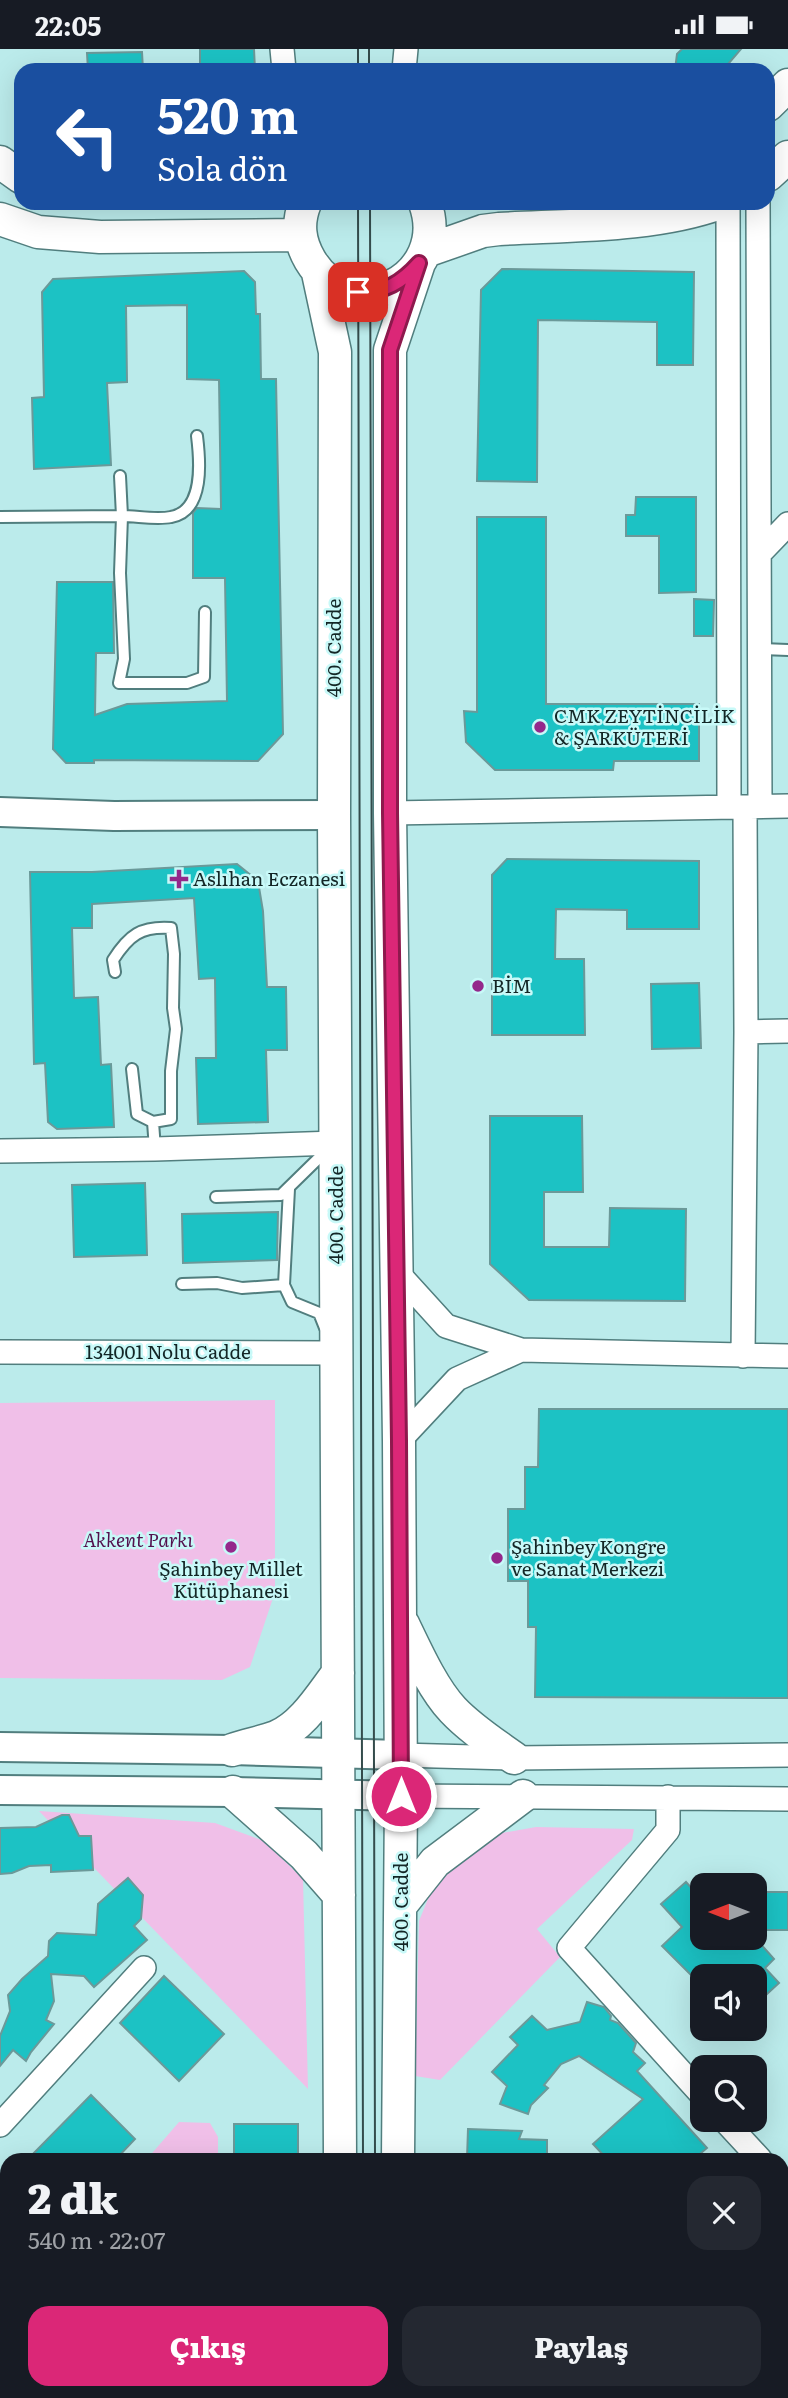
<!DOCTYPE html>
<html lang="tr">
<head>
<meta charset="utf-8">
<style>
  body { margin:0; font-family:Literata,serif; background:#242831; color:#f1f3f6; height:100vh; display:flex; flex-direction:column; font-size:26px; white-space:nowrap }
  * { box-sizing:border-box; margin:0 }
  p { font-size:23px; color:#9ea1a6 }
  .icon { flex:none; width:38px; height:38px; fill:none; stroke:currentColor; stroke-width:2; stroke-linecap:round; stroke-linejoin:round }
  .map { position:relative; flex:1; overflow:hidden }
  .side { position:absolute; left:0px; top:2104px; width:789px; height:247px; display:flex; flex-direction:column; background:#171b24; border-radius:21px 21px 0 0; box-shadow:0 7px 28px #0002 }
  .side>* { flex:none }
  .hud { position:absolute; left:14px; top:14px; width:761px; height:147px; border-radius:21px; box-shadow:0 7px 28px #0002; background:#1a4fa0; color:#fff; overflow:hidden }
  .needle { width:46px; rotate:270deg }
  .controls { position:absolute; left:690px; top:1824px; display:grid; gap:14px }
  .controls a { display:grid; place-items:center; width:77px; height:77px; border-radius:14px; background:#171b24; box-shadow:0 7px 28px #0002; font-size:35px }
  .pin { position:absolute; display:grid; place-items:center; width:60px; height:60px; color:#fff; margin:-30px; border-radius:14px; box-shadow:0 4px 10px #0006 }
  .me { position:absolute; width:77px; margin:-38px; rotate:0deg; stroke-linejoin:round; filter:drop-shadow(0 0 5px #0008) }
  .turn { display:flex; align-items:center; gap:24px; height:147px; padding:0 28px; font-size:32px }
  .turn .icon { width:91px; height:91px; stroke-width:2.5 }
  .turn b { display:block; font-size:49px; line-height:60px }
  .round { display:grid; place-items:center; flex:none; width:74px; height:74px; border-radius:21px; background:#242831 }
  .headline { display:flex; align-items:center; justify-content:space-between; height:119px; padding:0 28px }
  h1 { font-size:42px; font-weight:800; line-height:52px }
  .button { display:flex; gap:14px; margin-top:auto; padding:14px 28px }
  .button a { flex:1; height:80px; border-radius:21px; background:#db2777; color:#fff; font-size:28px; font-weight:800; line-height:80px; text-align:center }
  .button a+a { background:#242831; color:#f1f3f6 }
  .status { display:flex; justify-content:space-between; align-items:center; height:49px; padding:0 35px; background:#171b24; direction:ltr }
  .status svg { height:19px; fill:currentColor }
  .map>svg:first-child { display:block }
  .green { fill:#f0bfe8 }
  .building { fill:#1cc2c4; stroke:#6b9999; stroke-width:2 }
  .lines { fill:none; stroke-linecap:round; stroke-linejoin:round }
  .service-casing { stroke:#517e7e; stroke-width:14 }
  .minor-casing { stroke:#517e7e; stroke-width:26 }
  .tertiary-casing { stroke:#517e7e; stroke-width:32 }
  .secondary-casing { stroke:#517e7e; stroke-width:35 }
  .service { stroke:#fff; stroke-width:10 }
  .minor { stroke:#fff; stroke-width:23 }
  .tertiary { stroke:#fff; stroke-width:28 }
  .secondary { stroke:#fff; stroke-width:32 }
  .tram { stroke:#344c4c; stroke-width:2 }
  .route-casing { stroke:#8e194d; stroke-width:18 }
  .route { stroke:#db2777; stroke-width:12 }
  .poi-dot { fill:#94288b; stroke:#c8f9f8; stroke-width:2.5 }
  .labels { text-anchor:middle; stroke-width:5; stroke-linejoin:round; paint-order:stroke }
  .street-label { font-size:19px; fill:#132626; stroke:#c8f9f8 }
  .poi-label { font-size:19px; fill:#132626; stroke:#c8f9f8; text-anchor:start }
  .park-label { font-size:19px; font-style:italic; fill:#53114e; stroke:#c8f9f8 }
</style>
</head>
<body>
<div class="status"><b>22:05</b><svg viewBox="0 0 49 12"><path d="M0 12V9h3v3zM5 12V6h3v6zM10 12V3h3v9zM15 12V0h3v12zM26 1h20v11H26zM47 4h2v5h-2z"/></svg></div>
<div class="map">
<svg width="788" height="2349" viewBox="0 0 788 2349">
  <rect width="100%" height="100%" fill="#bbebeb"/>
  <path class="green" d="M275 1351V1543L250 1618 222 1631 0 1629V1354Z
    M39 1762 215 1774 264 1792 303 1830 308 2040Z
    M536 1778 634 1780 632 1791 537 1880 560 1908 440 2031 415 2027 419 1872 430 1845 449 1812 502 1784Z
    M179 2073 210 2074 218 2088V2110H147Z"/>
  <path class="building" d="M200 0H254L255 21H200Z
    M682 0H741L723 21H675L677 5Z
    M142 3 143 21H88L87 4Z
    M502 220 694 223 693 316H657V273L538 271 537 433 477 432 481 241Z
    M244 222 255 233 256 265H260L261 330H276L283 685 258 712 94 711V714H66L53 700 57 533H113L114 604H96L95 666 127 655 227 652 225 529H193V464L197 459 221 460 219 331 187 330V256L126 257 127 333 107 334 111 416 34 420 32 349 44 348 42 243 53 230Z
    M636 448H696V543L659 544V487H626V466H635Z
    M477 468H546V655H699V712H614L613 721H495L466 693 464 662 477 663Z
    M694 550 714 551 713 587H694Z
    M507 810 699 812V880H627V861L556 860 555 910H584L585 986H492V826Z
    M237 815 258 832 263 862 267 938H286L287 1001H266L268 1073 198 1075 196 1009H216L215 929 199 930 194 849 92 855V879H72L74 949 98 948 101 1016 111 1015 114 1078 57 1080 48 1073 45 1014 34 1015 30 823H92Z
    M699 934 701 999 652 1000 651 935Z
    M490 1067H582L583 1143H544V1198H609L610 1159 686 1160 685 1252 529 1251 490 1215Z
    M145 1134 147 1206 74 1208 72 1136Z
    M278 1163 277 1211 183 1214 182 1165Z
    M539 1360H788V1649L535 1648 536 1578H528V1532H508V1460H525V1418H538Z
    M62 1766H69L79 1787H91L93 1821 51 1823V1816L29 1817 12 1824 0 1825V1779L36 1778Z
    M128 1829 143 1846 141 1870 134 1877 147 1891 94 1938 84 1927 51 1925 54 1952 46 1971 54 1975 31 2003 26 2012 13 2001 0 2017V1987L10 1962 8 1946 22 1930 48 1907 49 1892 57 1884 96 1886 98 1855Z
    M686 1833 702 1851V1888H737L747 1900 757 1891 774 1910 765 1919 779 1934 754 1957V1927H692L662 1897 682 1878 661 1855Z
    M764 1843H788V1881H764Z
    M164 1927 224 1985 179 2032 120 1974Z
    M587 1953 604 1958 611 1967 610 1971 618 1974 636 1994 633 2003 645 2014 637 2022 707 2099 694 2110H607L593 2095 643 2050 579 2007 561 2015 544 2036 548 2039 531 2056 528 2065 500 2055 507 2037 492 2023 518 1996 510 1988 532 1967 547 1981 580 1973Z
    M91 2046 135 2090 116 2110H28Z
    M234 2075H298V2110H234Z
    M468 2080 522 2082 519 2090 547 2091V2110H467Z"/>
  <g class="lines">
    <defs>
      <path id="service" d="M197 387C200 411 205 462 171 468 156 471 137 467 122 467L120 524 124 610 119 634H187L204 628 205 563
        M0 468 122 467 120 427
        M760 600 788 601
        M115 923 113 911C129 886 141 877 171 879L174 905 173 959 176 980 171 1022V1070L153 1073
        M132 1020 137 1065 153 1073 155 1100
        M216 1148 281 1146 328 1100
        M182 1235 217 1234 242 1239 284 1236 289 1140
        M284 1236 292 1253 319 1264 325 1279"/>
      <path id="minor" d="M282 0 284 21
        M404 21 406 0
        M728 154 729 758
        M758 154 760 757
        M761 503 788 475
        M390 764 788 757
        M746 983 788 982
        M0 1102 155 1100 335 1094
        M396 1222 446 1277 521 1301 788 1307
        M0 1303 336 1304
        M743 1307 746 983 745 758
        M399 1392 457 1330 521 1301
        M400 1706 514 1709 788 1706
        M401 1747 788 1750
        M668 1748V1781L569 1899 702 2046
        M723 2070 760 2110
        M0 2076 144 1919
        M782 2136 788 2142
        M782 2274 788 2269
        M0 2308 7 2317
        M25 2343 28 2349
        M694 2349 700 2343"/>
      <path id="tertiary" d="M0 763 114 767 334 766
        M0 1698 232 1701 400 1706
        M0 1741 233 1743 401 1747"/>
      <path id="secondary" d="M768 56 788 36
        M0 113 21 128
        M768 126 788 108
        M305 154C297 174 299 192 310 211 351 280 452 229 425 154
        M0 170 38 183 100 188 300 186
        M426 202 483 182 499 180C569 176 654 178 720 154
        M318 224 335 303 334 766 340 2110
        M403 1575C416 1602 433 1640 453 1661 471 1680 493 1694 514 1709
        M232 1701C247 1696 262 1693 276 1688 303 1677 321 1646 338 1624
        M233 1743 304 1806 339 1846
        M401 1856 435 1813 523 1747
        M398 2110 401 1747 399 1392 390 764V301L419 214
        M339 2349V2343
        M394 2349V2343"/>
    </defs>
    <use href="#service" class="service-casing"/>
    <use href="#minor" class="minor-casing"/>
    <use href="#tertiary" class="tertiary-casing"/>
    <use href="#secondary" class="secondary-casing"/>
    <use href="#service" class="service"/>
    <use href="#minor" class="minor"/>
    <use href="#tertiary" class="tertiary"/>
    <use href="#secondary" class="secondary"/>
    <path class="tram" d="M358 0V21
      M369 0V21
      M358 154 363 2110
      M370 154 375 2110
      M363 2343V2349
      M375 2343V2349"/>
  </g>
  <g class="lines">
    <defs>
      <path id="route" d="M358 243C385 244 402 233 419 214L390 301V764L399 1392 401 1747"/>
    </defs>
    <use href="#route" class="route-casing"/>
    <use href="#route" class="route"/>
  </g>
  <g class="poi-dot">
    <circle cx="540" cy="678" r="7"/>
    <path d="M175.5 819.5h7v7h7v7h-7v7h-7v-7h-7v-7h7z"/>
    <circle cx="478" cy="937" r="7"/>
    <circle cx="231" cy="1498" r="7"/>
    <circle cx="497" cy="1509" r="7"/>
  </g>
  <g class="labels">
    <g class="street-label">
      <text transform="translate(334 599) rotate(-90)" y="7">400. Cadde</text>
      <text transform="translate(336 1166) rotate(-90)" y="7">400. Cadde</text>
      <text x="168" y="1310">134001 Nolu Cadde</text>
      <text transform="translate(401 1853) rotate(-90)" y="7">400. Cadde</text>
    </g>
    <g class="poi-label">
      <text x="554" y="674">CMK ZEYTİNCİLİK<tspan x="554" dy="22">&amp; ŞARKÜTERİ</tspan></text>
      <text x="193" y="837">Aslıhan Eczanesi</text>
      <text x="492" y="944">BİM</text>
      <text x="511" y="1505">Şahinbey Kongre<tspan x="511" dy="22">ve Sanat Merkezi</tspan></text>
      <text x="231" y="1527" text-anchor="middle">Şahinbey Millet<tspan x="231" dy="22">Kütüphanesi</tspan></text>
    </g>
    <g class="park-label">
      <text x="138" y="1498">Akkent Parkı</text>
    </g>
  </g>
</svg>
<div class="controls">
<a><svg class="needle" viewBox="-14 -14 28 28"><path d="M0-13l5 13h-10z" fill="#e53935"/><path d="M0 13l5-13h-10z" fill="#9ea1a6"/></svg></a>
<a><svg class="icon" aria-label="sound" viewBox="0 0 24 24"><path d="M4 9h4l5-4v14l-5-4H4zM17 9q2 3 0 6"/></svg></a>
<a><svg class="icon" aria-label="search" viewBox="0 0 24 24"><circle cx="10" cy="10" r="6"/><path d="M15 15l6 6"/></svg></a>
</div>
<div class="pin" style="left:358px;top:243px;background:#d93025"><svg class="icon" aria-label="arrive" viewBox="0 0 24 24"><path d="M6 21V4h12l-3 4 3 4H6"/></svg></div>
<svg class="me" style="left:401px;top:1747px" viewBox="-20 -20 40 40"><circle r="17" fill="#db2777" stroke="#fff" stroke-width="3"/><path d="M0-11L8 9 0 5-8 9z" fill="#fff"/></svg>
<div class="hud">
<div class="turn"><svg class="icon" aria-label="left" viewBox="0 0 24 24"><path d="M17 20v-9H6M10 6l-5 5 5 5"/></svg><div><b>520 m</b>Sola dön</div></div>
</div>
<section class="side">
<div class="headline"><div><h1>2 dk</h1><p>540 m · 22:07</p></div><a class="round"><svg class="icon" aria-label="close" viewBox="0 0 24 24"><path d="M6 6l12 12M18 6L6 18"/></svg></a></div>
<div class="button"><a>Çıkış</a><a>Paylaş</a></div>
</section>
</div>
</body>
</html>
